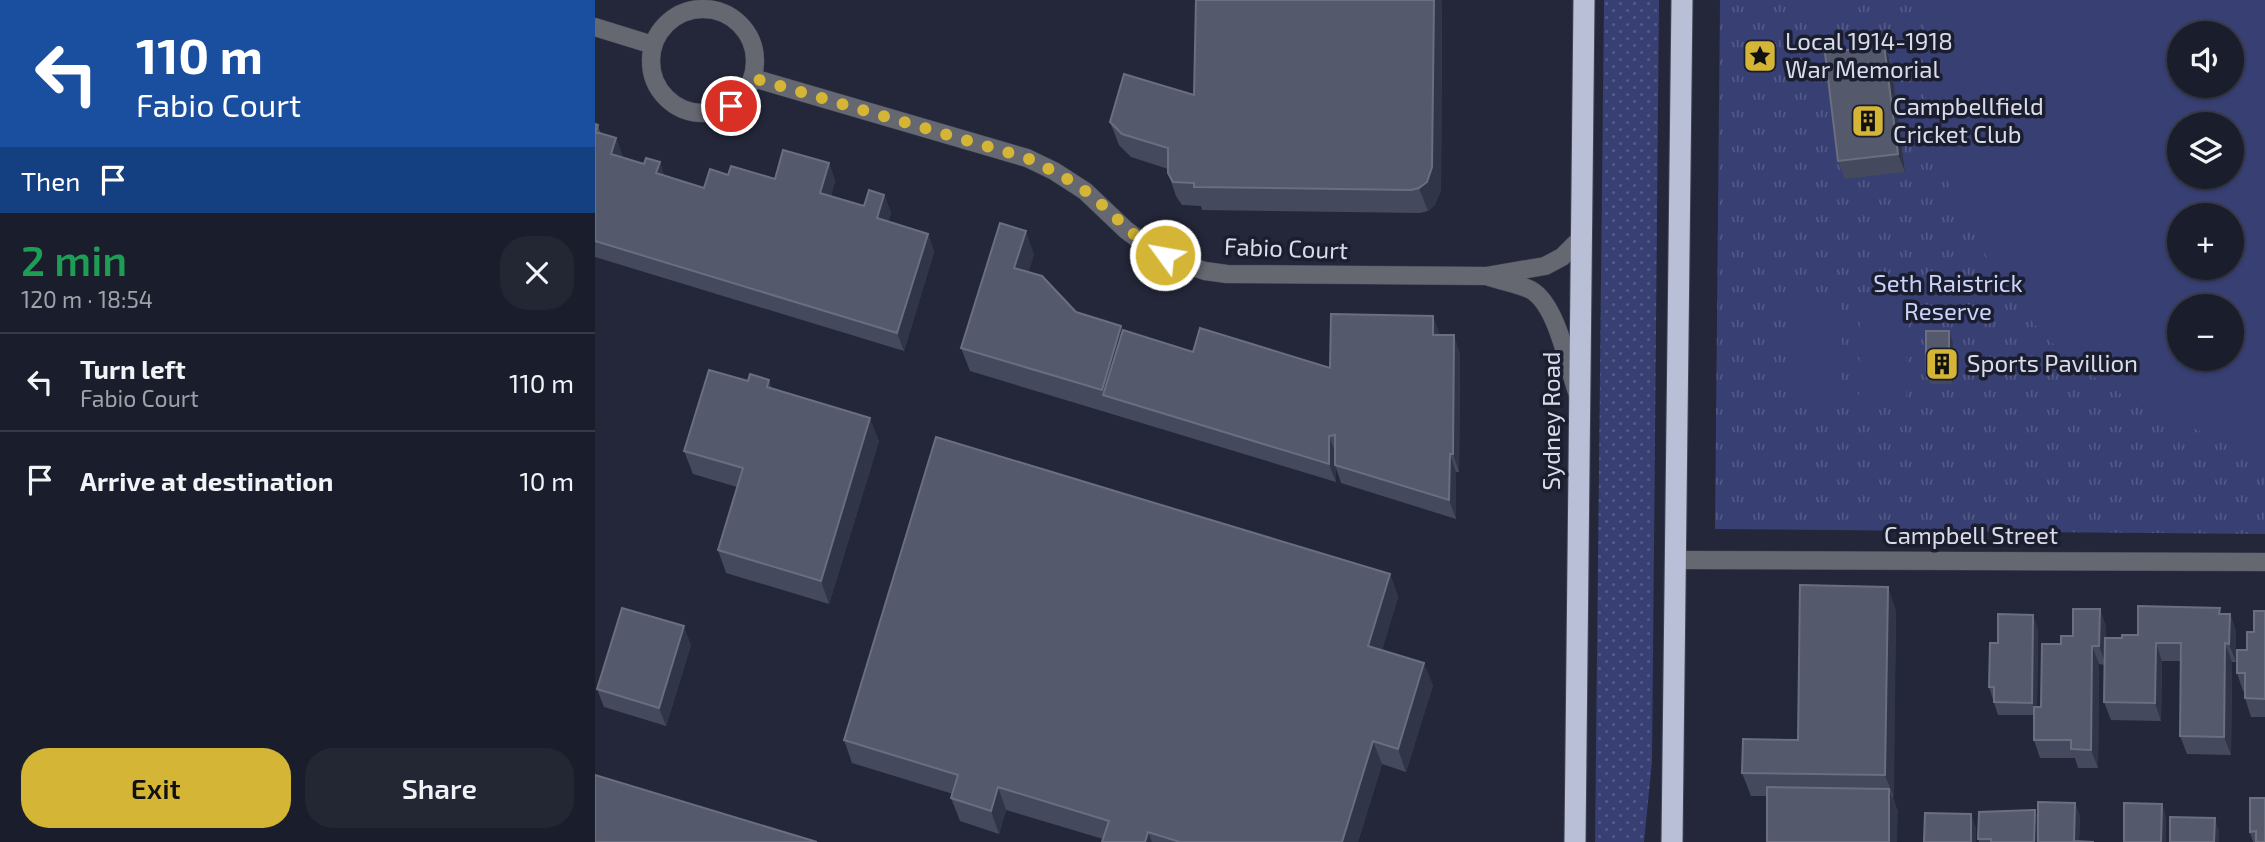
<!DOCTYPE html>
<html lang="en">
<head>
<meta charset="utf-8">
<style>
  body { margin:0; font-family:"Exo 2",sans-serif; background:#232633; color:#f1f3f6; height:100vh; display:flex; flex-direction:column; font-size:26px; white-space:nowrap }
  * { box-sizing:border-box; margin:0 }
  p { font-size:23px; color:#9fa2a9 }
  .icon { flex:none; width:38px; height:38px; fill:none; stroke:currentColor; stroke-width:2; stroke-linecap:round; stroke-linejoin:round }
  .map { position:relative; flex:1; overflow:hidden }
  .panel { display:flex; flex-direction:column; background:#1a1d2b; width:595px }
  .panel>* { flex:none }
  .guide { background:#1a4fa0; color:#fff; overflow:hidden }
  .controls { position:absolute; left:1572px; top:21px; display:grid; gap:14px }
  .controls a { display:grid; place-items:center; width:77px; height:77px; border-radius:50%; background:#1a1d2b; box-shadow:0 2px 5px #0004,0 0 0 2px #383b47; font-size:35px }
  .pin { position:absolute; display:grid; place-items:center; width:60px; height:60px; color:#fff; margin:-30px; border:4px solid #fff; border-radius:50%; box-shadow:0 2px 7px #0007 }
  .me { position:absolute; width:77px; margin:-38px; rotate:302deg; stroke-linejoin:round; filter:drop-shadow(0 0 5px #0008) }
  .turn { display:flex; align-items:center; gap:24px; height:147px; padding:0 21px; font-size:32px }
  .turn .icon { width:91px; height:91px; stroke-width:2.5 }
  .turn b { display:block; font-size:49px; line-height:60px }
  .then { display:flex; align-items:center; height:66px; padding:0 21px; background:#0003; gap:14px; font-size:26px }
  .round { display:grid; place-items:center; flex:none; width:74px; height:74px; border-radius:28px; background:#232633 }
  .head { display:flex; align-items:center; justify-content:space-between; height:119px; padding:0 21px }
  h1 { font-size:42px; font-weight:600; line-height:52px; color:#1e9e55 }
  .action { display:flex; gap:14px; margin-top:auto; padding:14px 21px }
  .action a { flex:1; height:80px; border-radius:28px; background:#d5b535; color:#111; font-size:28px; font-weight:600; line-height:80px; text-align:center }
  .action a+a { background:#232633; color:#f1f3f6 }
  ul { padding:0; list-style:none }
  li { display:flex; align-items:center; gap:21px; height:98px; padding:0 21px; border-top:2px solid #383b47 }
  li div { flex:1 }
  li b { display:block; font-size:26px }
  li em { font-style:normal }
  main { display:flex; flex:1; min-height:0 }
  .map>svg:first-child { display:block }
  .grass { fill:url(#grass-dots) }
  .park { fill:url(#park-tufts); fill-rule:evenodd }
  .pitch { fill:#373f73; fill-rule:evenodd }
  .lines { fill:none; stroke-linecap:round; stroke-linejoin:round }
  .minor-casing { stroke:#404455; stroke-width:19 }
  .highway-casing { stroke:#404455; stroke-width:23 }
  .minor { stroke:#656871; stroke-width:18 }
  .highway { stroke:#b9bfd7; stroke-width:21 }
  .wall { fill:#45495d }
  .shaded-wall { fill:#313548 }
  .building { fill:#55596c; stroke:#6a6e7f; stroke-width:2 }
  .route { stroke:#d5b535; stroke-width:12; stroke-dasharray:0 21.6 }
  .labels { text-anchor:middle; stroke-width:7; stroke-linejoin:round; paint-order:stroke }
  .poi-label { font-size:24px; fill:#dadde9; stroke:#1a1e2f; text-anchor:start }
  .street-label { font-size:24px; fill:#dadde9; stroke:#1a1e2f }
  .park-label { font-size:24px; fill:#cbd4fb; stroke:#1a1e2f }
</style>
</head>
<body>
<main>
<section class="panel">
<div class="guide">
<div class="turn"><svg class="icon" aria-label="left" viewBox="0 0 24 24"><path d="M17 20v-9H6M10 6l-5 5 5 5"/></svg><div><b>110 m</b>Fabio Court</div></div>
<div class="then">Then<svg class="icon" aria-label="arrive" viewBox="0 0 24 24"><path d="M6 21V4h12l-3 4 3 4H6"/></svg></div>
</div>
<div class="head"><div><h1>2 min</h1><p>120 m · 18:54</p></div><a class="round"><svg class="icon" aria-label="close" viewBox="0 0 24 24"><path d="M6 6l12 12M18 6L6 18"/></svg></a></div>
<ul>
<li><svg class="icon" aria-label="left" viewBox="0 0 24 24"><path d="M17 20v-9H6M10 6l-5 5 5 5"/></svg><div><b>Turn left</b><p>Fabio Court</p></div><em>110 m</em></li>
<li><svg class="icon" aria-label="arrive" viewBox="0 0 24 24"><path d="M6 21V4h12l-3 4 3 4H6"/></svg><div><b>Arrive at destination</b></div><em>10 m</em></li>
</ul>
<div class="action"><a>Exit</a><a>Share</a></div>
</section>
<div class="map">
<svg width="1670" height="842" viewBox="0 0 1670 842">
  <defs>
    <pattern id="grass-dots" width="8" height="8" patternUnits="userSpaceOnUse" patternTransform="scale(1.75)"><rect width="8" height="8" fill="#373f73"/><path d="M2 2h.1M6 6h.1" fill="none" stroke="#535a87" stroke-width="1.8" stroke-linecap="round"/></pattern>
    <pattern id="park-tufts" width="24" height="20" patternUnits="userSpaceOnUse" patternTransform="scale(1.75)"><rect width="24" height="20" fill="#373f73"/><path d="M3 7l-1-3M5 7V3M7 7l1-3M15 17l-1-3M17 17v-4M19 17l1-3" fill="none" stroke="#535a87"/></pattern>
  </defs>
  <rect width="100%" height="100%" fill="#232739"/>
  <path class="grass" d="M1009 0H1064L1057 762 1049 842H1000Z"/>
  <path class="park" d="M1125 0H1670V534L1120 529ZM1584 33H1636V86H1584ZM1584 124H1636V177H1584ZM1584 215H1636V268H1584ZM1584 306H1636V359H1584Z"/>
  <path class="pitch" d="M1216 0H1263L1264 21 1217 24Z
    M1337 0H1670V455C1604 431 1535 407 1480 363 1429 322 1395 268 1367 210 1357 190 1346 169 1339 147 1333 123 1331 98 1329 73 1327 49 1328 23 1337 0ZM1636 33V86H1584V33ZM1636 124V177H1584V124ZM1584 215H1636V268H1584ZM1584 306H1636V359H1584Z
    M1200 296H1246L1245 398 1199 397Z
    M1265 297H1312L1311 399 1264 398Z"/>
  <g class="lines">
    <defs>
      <path id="minor" d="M56 61a52 52 0 1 1 104 0a52 52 0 1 1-104 0Z
        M0 27 58 45
        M158 78 432 158 459 171 490 191 531 230 554 247 586 263 610 271 632 274 891 276 950 266 967 257 985 239
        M894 277C907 281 924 284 936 290 962 305 972 363 982 392
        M1081 560 1670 562"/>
      <path id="highway" d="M980 842 989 0
        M1077 842 1087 0"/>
    </defs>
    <use href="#minor" class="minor-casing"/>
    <use href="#highway" class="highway-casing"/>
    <use href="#minor" class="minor"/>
    <use href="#highway" class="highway"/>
  </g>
  <path class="wall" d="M601 0H847L846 190 840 205 833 211 825 213 607 210 606 206 587 205 581 196 573 173V169L536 157 524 145 515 122 599 95Z
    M1296 64 1310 172 1250 179 1243 161Z
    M0 124 3 125 6 134 21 138 28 158 49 164 65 162 69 176 109 188 133 175 180 179 234 163 240 181 236 196 269 206 289 195 296 213 293 222 333 234 339 252 309 351 0 257Z
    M439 254 433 272 481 312 526 326 528 330 598 352 735 368 845 335 865 353 864 472H861V519L746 483 741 468V482L375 371 366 348Z
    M1358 343V384H1335L1331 372Z
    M177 389 284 441 234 604 131 573 123 550 142 487 98 474 89 451Z
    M795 574 803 597 787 650 838 685 811 772 787 764 763 842H507L508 839 411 810 404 834 365 821 356 798 358 794 257 763 249 740Z
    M1505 609 1511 627V638H1527L1627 614H1635L1641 632V662H1637L1636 755 1592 754 1585 736 1586 661H1567L1566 721 1516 720 1509 702 1510 665 1504 664 1503 768H1483L1480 758H1445L1439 740V715H1403L1394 687 1403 643 1443 628 1442 707H1446L1466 644 1478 636Z
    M1301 610 1298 798 1303 812 1172 796H1156L1147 773 1203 740Z
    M1670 611V717H1656L1650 698V691H1648L1642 673 1659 632Z
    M96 645 71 726 9 707 2 689Z
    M1670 798V842H1658L1655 832Z
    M1440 810 1443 820 1485 815 1484 841 1500 842H1384L1383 839Z"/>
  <path class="shaded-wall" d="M839 0H847L846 190 840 205 833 211 824 188Z
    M1289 45 1296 64 1310 172 1303 154Z
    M21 138 28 156 23 172 16 154Z
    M65 162 71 180 61 173Z
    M234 163 240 181 232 211 225 193Z
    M289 195 296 213 289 237 282 218Z
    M431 231 439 254 428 291 419 268Z
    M333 234 339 252 309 351 302 333Z
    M838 316 845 334V353L838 335Z
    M526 326 535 348 508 395 507 390Z
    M1354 331 1358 343V384L1354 372Z
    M859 335 865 353 864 472 858 454Z
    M174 380 182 402 172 387Z
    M275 418 284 441 234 604 226 581Z
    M734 436 741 454 740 465 741 468V482L734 464Z
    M855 454 861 472V519L854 500Z
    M795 574 803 597 782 668 773 646Z
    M1293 587 1301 610 1299 798 1290 775Z
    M1505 609 1511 627V665L1504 646Z
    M1635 614 1641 632V662L1634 644Z
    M1438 615 1443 628 1442 715 1437 703Z
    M89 626 96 645 71 726 64 708Z
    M1561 643 1567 661 1566 721 1560 703Z
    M1630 643 1637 662 1636 755 1629 737Z
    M1497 646 1504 664 1503 768 1496 750Z
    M829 663 838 685 811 772 803 749Z
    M778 741 787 764 763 842H747Z
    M403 787 411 810 404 834 396 811Z
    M1294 789 1303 812 1302 842H1294Z
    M1480 803 1485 815 1484 842H1480Z
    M1567 804 1571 816V842H1566Z
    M1440 810 1444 822V842H1439Z
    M1376 814 1381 827V842H1376Z
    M1620 818 1624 831V842H1619Z
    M553 832 557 842H550Z"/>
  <path class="building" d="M601 0H839L837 167 832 182 824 188 816 190 599 187V183L578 182 573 173V148L527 134 515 122 529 74 599 95Z
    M1289 45 1303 154 1243 161 1230 53Z
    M0 124 3 125 1 132 21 138 16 154 49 164 51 158 65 162 61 173 109 188 115 169 133 175 136 166 180 179 188 150 234 163 225 193 269 206 274 190 289 195 282 218 333 234 302 333 0 241Z
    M405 223 431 231 419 268 447 276 481 312 526 326 507 390 366 348Z
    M736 314 838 316V335H859L858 454H855L854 500 740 465V435L734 436V464L508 395 528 330 598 352 605 328 735 368Z
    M1331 331H1354V372H1331Z
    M114 370 153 381 155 374 174 380 172 387 275 418 226 581 123 550 148 468 89 451Z
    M341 437 795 574 773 646 829 663 803 749 778 741 747 842H585L553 832 550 842H507L514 821 403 787 396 811 356 798 363 775 249 740Z
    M1205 585 1293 587 1290 775 1147 773 1148 739 1203 740Z
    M1543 606 1625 608 1624 614H1635L1634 644 1630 643 1629 737 1585 736 1586 643H1561L1560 703 1509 702 1510 638H1527V635H1543Z
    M27 608 89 626 64 708 2 689Z
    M1478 609H1505L1504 646H1497L1496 750 1476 749V740H1439V707H1446L1447 644H1466V636H1478Z
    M1659 611H1670V699L1650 698V673H1642V650H1652V632H1659Z
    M1403 614 1438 615 1437 703 1399 702V687H1394L1395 643H1403Z
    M0 775 222 842H0Z
    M1172 787 1294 789V842H1172Z
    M1655 798H1670V842H1661V831L1655 832Z
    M1443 802 1480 803 1479 841 1499 842H1443Z
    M1529 803 1567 804 1566 842H1529Z
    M1440 810 1439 842H1396V839H1383L1384 812Z
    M1330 813 1376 814V842H1329Z
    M1575 817 1620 818 1619 842H1575Z"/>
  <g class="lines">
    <path class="route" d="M136 106 150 94 158 78 432 158C452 168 471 177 489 190 518 211 537 239 570 255"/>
  </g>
  <defs>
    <symbol id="sight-square" viewBox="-11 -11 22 22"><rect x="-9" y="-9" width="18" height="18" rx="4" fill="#d5b535" stroke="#1a1e2f"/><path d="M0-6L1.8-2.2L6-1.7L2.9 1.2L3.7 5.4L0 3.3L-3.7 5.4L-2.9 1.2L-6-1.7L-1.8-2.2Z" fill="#111"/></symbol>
    <symbol id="building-square" viewBox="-11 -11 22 22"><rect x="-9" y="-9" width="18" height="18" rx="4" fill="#d5b535" stroke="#1a1e2f"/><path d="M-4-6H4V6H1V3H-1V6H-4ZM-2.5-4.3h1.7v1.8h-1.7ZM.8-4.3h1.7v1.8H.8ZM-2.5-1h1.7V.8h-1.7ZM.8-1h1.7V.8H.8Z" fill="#111"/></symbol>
  </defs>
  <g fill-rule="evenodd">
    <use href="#sight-square" x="1146" y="37" width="38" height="38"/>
    <use href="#building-square" x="1254" y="102" width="38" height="38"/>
    <use href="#building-square" x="1328" y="345" width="38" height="38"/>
  </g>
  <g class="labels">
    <g class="poi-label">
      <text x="1190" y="50">Local 1914-1918<tspan x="1190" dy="28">War Memorial</tspan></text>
      <text x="1298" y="115">Campbellfield<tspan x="1298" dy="28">Cricket Club</tspan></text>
      <text x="1372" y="372">Sports Pavillion</text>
    </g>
    <g class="street-label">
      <text transform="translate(691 249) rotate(2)" y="8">Fabio Court</text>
      <text transform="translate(957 421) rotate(-90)" y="8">Sydney Road</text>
      <text x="1376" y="544">Campbell Street</text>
    </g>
    <g class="park-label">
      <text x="1353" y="292">Seth Raistrick<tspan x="1353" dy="28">Reserve</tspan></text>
    </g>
  </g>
</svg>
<div class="controls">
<a><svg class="icon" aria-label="sound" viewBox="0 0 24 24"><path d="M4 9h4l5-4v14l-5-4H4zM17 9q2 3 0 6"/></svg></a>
<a><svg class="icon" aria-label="layers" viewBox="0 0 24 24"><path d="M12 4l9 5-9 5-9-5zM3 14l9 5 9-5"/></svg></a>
<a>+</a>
<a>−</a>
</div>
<div class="pin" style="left:136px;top:106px;background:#d93025"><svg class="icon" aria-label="arrive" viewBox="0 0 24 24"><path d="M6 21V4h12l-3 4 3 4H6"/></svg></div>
<svg class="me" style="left:570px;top:255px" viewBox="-20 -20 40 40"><circle r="17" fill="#d5b535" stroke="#fff" stroke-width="3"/><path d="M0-11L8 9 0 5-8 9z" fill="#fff"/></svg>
</div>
</main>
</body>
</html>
